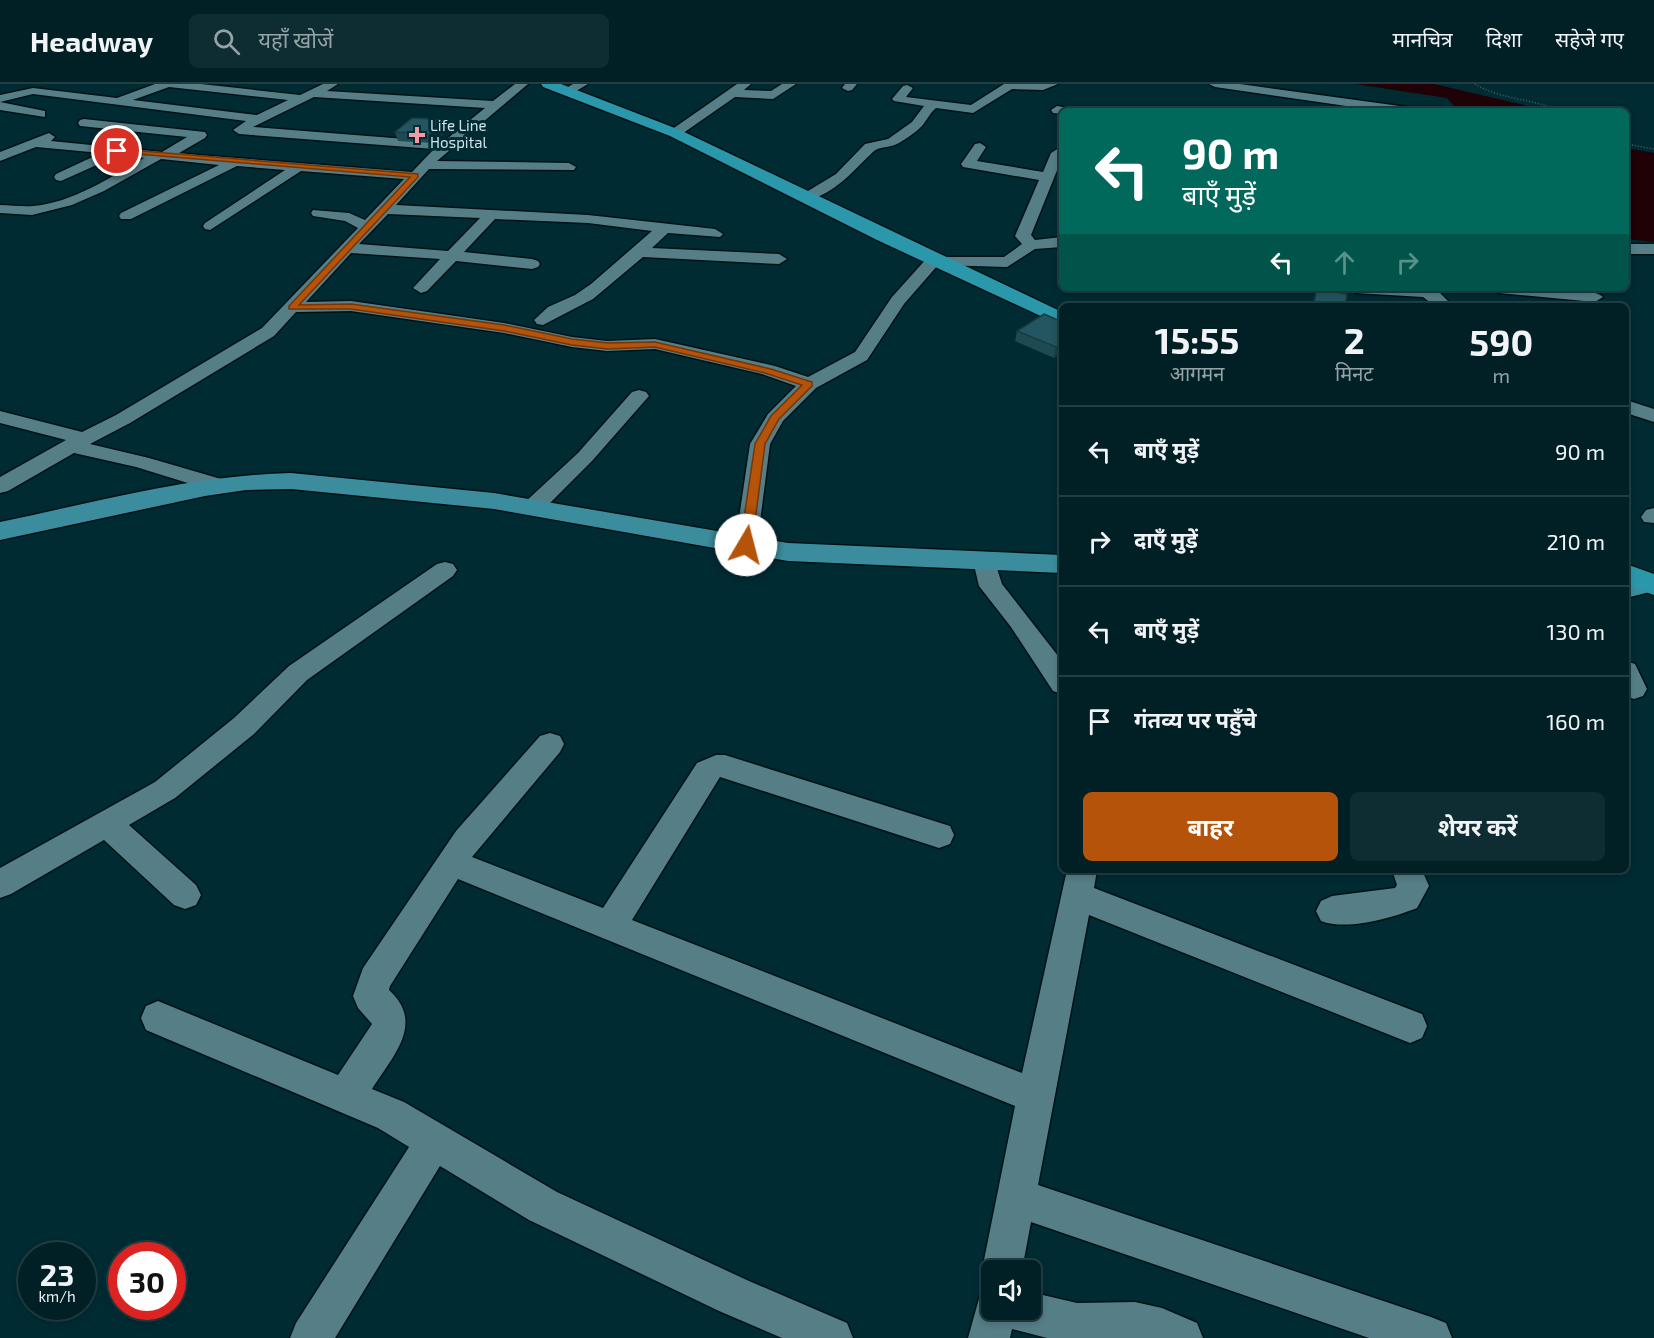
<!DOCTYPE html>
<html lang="hi">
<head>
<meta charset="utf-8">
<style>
  body { margin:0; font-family:"Exo 2","Noto Sans Devanagari",sans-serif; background:#0e2d32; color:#f1f3f6; height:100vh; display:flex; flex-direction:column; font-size:22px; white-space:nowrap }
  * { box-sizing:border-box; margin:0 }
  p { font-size:20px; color:#95a3a7 }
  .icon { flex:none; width:33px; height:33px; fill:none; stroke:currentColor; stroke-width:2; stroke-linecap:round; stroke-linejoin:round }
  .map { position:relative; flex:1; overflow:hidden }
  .details { position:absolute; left:1059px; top:219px; width:570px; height:570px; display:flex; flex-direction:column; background:#002026; border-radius:9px; box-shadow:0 3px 9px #0003,0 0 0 2px #223e43 }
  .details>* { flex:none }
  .hud { position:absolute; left:1059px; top:24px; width:570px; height:183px; border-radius:9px; box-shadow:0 3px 9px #0003,0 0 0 2px #223e43; background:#00695c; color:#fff; overflow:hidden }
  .tools { position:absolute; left:981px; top:1176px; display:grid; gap:12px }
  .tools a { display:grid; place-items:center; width:60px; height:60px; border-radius:9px; background:#002026; box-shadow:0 3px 9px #0003,0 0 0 2px #223e43; font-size:30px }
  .speed { position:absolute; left:18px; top:1158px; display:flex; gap:12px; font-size:30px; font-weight:700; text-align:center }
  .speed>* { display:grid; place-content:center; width:78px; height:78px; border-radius:50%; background:#002026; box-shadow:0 3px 9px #0003,0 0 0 2px #223e43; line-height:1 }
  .speed small { font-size:15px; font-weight:400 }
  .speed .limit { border:9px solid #d22; background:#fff; color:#111 }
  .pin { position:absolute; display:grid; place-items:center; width:51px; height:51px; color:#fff; margin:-26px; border:3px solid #fff; border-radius:50%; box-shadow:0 2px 6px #0007 }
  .me { position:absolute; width:66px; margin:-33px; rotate:8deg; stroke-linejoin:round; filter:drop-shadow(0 0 4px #0008) }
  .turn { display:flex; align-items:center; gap:21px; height:126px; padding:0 24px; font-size:27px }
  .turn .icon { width:78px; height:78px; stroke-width:2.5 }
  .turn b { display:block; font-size:42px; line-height:51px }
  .lanes { display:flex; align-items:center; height:57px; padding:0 24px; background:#0003; justify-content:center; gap:30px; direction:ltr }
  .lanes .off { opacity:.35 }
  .eta { display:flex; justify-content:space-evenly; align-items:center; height:102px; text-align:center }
  .eta b { font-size:36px; font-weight:700; line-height:42px }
  .cta { display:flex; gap:12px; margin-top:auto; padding:12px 24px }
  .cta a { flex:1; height:69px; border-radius:9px; background:#b45309; color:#fff; font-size:24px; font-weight:700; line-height:69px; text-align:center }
  .cta a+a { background:#0e2d32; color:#f1f3f6 }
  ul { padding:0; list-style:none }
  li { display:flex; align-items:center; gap:18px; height:90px; padding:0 24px; border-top:2px solid #223e43 }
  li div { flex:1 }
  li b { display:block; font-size:22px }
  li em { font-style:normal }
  header { display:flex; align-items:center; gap:36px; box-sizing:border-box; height:84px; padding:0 30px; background:#002026; border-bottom:2px solid #223e43 }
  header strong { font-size:28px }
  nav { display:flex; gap:33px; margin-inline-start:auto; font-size:21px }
  .search { width:420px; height:54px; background:#0e2d32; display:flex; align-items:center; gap:15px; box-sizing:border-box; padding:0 21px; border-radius:9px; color:#95a3a7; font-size:22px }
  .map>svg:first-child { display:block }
  .water { fill:#1f0106 }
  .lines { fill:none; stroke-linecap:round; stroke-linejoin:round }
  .minor-casing { stroke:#001216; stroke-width:3 }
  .major-casing { stroke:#001216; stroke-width:3 }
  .highway-casing { stroke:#001216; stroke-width:3 }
  .path { stroke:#43676e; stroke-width:1.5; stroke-dasharray:1 2; stroke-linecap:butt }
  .minor { fill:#557e87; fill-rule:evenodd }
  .major { fill:#3b8d9d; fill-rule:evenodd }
  .highway { fill:#2a97ab; fill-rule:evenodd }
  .wall { fill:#1e4a53 }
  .shaded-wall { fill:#183c43 }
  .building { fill:#235660; stroke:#183c43; stroke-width:1.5 }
  .route { fill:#b45309; stroke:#753606; stroke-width:1.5 }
  .poi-dot { fill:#f49aa4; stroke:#002b33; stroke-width:2 }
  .labels { text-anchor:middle; stroke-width:6; stroke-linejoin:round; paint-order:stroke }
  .far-poi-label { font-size:15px; fill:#cce2e6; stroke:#002b33; text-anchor:start }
</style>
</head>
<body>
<header>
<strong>Headway</strong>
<div class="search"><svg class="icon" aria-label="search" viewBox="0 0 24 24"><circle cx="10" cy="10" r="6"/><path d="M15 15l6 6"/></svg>यहाँ खोजें</div>
<nav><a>मानचित्र</a><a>दिशा</a><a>सहेजे गए</a></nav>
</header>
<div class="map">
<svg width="1654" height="1254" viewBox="0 0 1654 1254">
  <rect width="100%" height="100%" fill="#002b33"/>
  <path class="water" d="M1355 0H1434L1549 27H1459L1447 14Z
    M1626 64 1654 69V158L1626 155Z"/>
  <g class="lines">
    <defs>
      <path id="minor" d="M155 0H201L300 11 323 0H338L327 7 493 17 515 0H528L437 77 569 79 576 83 574 86 429 85 396 121 588 131 715 145 723 150 720 153 668 149 652 164 779 170 787 175 779 180 643 173 593 215 543 241 537 240 534 236 548 223 575 211 591 200 652 147 588 139 495 135 464 168 532 175 538 177 540 180 538 183 532 185 456 177 427 207 421 209 413 204 440 175 351 169 306 218 351 217 504 239 572 253 607 257 655 255 775 282 808 293 855 268 892 213 928 173H1004L1022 160 1015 152 1039 96 963 83 961 80 975 60 980 59 986 63 977 77 1043 88 1051 69 1062 62V74L1031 151 1035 156 1062 153V163L1035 165 1007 183 938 181 904 220 867 276 816 304 783 337 770 360 757 461 754 466 746 468 738 466 735 461 750 360 768 330 796 302 762 290 655 265 607 267 572 263 504 249 351 227 296 228 274 252 130 339 90 360 149 374 228 397 231 402 228 407 220 409 136 383 74 369 8 407 0 409V393L66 356 0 339V327L82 348 116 331 262 244 358 144 345 137 313 132 311 129 313 126 349 129 365 136 404 95 301 87 210 146 205 145 203 142 205 139 285 86 237 82 131 135H121L119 132 121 129 219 81 161 75 104 107 72 121 32 131 0 129V121C11 121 22 123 33 122 72 119 111 93 144 74L119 71 61 97 56 96 54 93 56 90 101 69 36 63 0 77V68L49 49 55 53 51 57 162 68 187 53 80 42 78 39 80 36 84 35 205 48 207 51 205 54 179 69 198 71 412 88 434 65 239 50 233 46 246 37 33 10 0 18 45 27V33L0 26V11L33 4 117 14ZM169 3 288 16 257 31 133 16ZM314 13 485 24 443 58 253 43ZM388 130 480 134 448 167 359 160Z
        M573 0H588L571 10H563V6Z
        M737 0H751L744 6 771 7 782 0H796L773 15 735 13 679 52H671L669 49 671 46Z
        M845 0H857L852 6 848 7 842 4Z
        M1004 0H1058L1043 6 1012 5 973 29 936 24C930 29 927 36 922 42 916 48 906 55 899 59 891 64 879 62 873 68 852 88 835 110 805 117L798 113 836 90 865 60 888 55 912 38 924 22 894 17 892 15 903 2 907 1 913 4 906 13 971 21Z
        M1209 0H1240L1407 23 1413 27H1381L1215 3Z
        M1057 22 1069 24 1071 27H1062V30L1053 29 1051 26Z
        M1626 160H1654V170H1626Z
        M1348 204H1427L1437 206 1453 222H1435L1423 213 1356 209Z
        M1491 204C1509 204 1594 201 1603 213L1595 218 1499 209Z
        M639 306 646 308 649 312 592 377 540 429 532 431 524 429 521 424 524 419 578 369 632 308Z
        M1626 316 1654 325V338L1626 329Z
        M1654 424V439L1644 438 1641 433 1646 426Z
        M985 469 993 472 1002 500 1062 577V610L1053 607 1011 543 979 502 973 477 977 472Z
        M445 478 453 480 457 486 453 492 307 596 254 650 175 714 129 741 196 801 201 811 196 821 185 825 174 821 104 756 11 810 0 814V784L155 698 234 634 289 582 437 480Z
        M1626 577 1635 580 1647 605 1643 612 1634 615 1626 612Z
        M550 649 560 652 564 660 560 668 472 773 603 824 697 679 716 671H725L950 742 954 751 950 760 939 764 720 693 632 836 1022 989 1067 786H1097L1094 804 1422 930 1427 942 1422 954 1410 959 1089 831 1038 1101 1431 1233 1446 1239 1452 1254H1369L1031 1138 1022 1186H992V1202L988 1200 982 1186 1015 1022 458 795 390 902 389 906C426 939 392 973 372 1005L404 1018 557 1108 749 1197 847 1239 853 1254H782L719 1227 529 1136 440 1082 335 1254H290L296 1239 409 1063 378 1044 146 946 141 934 146 922 158 917 338 991 372 940 358 924 353 912 363 884 456 747 540 652Z
        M1392 786H1422L1429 802 1417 824C1392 834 1347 847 1321 837L1316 827 1321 817 1332 812 1395 804 1397 801Z
        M992 1207V1226H1030V1208L1077 1219 1135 1218 1162 1224 1197 1239 1203 1254H1047L1012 1245 1010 1254H968L980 1211Z"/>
      <path id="major" d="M291 389 494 409 788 459 1062 471V489L788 477 494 425 291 405 246 406 205 412 0 456V438C96 418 193 391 291 389Z
        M1649 489 1654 491V507L1626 514V494Z"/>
      <path id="highway" d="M541 0H561L680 46 1062 228V242L877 156 670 52 543 3Z
        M1626 480 1654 490V511L1626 501Z"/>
    </defs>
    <use href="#minor" class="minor-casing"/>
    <use href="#major" class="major-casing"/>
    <use href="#highway" class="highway-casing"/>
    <path class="path" d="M1475 0C1501 16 1532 14 1559 27
      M1626 60 1654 65"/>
    <use href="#minor" class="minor"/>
    <use href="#major" class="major"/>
    <use href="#highway" class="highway"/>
  </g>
  <path class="wall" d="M448 36 450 44 434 59 398 57 395 48Z
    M1062 238V268L1054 274 1015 257 1017 247Z"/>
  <path class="shaded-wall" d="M448 36 450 44 434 59 432 50Z
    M1062 259V268L1054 274 1056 263Z"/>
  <path class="building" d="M412 34 448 36 432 50 395 48Z
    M1317 205 1347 210 1345 222H1313Z
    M1044 230 1062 238V259L1056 263 1017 247Z"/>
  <path class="route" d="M117 65 418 90V93L299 221 351 220 504 241 572 255 608 259 655 258 771 285 812 298V302L779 335 765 360 752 461 746 465 740 461 755 360 771 332 802 301 765 289 655 263 608 265 572 261 504 247 351 225H289V222L410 93 115 68Z"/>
  <path class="poi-dot" d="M414 42h6v6h6v6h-6v6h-6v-6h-6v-6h6z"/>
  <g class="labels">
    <g class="far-poi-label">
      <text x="430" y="47">Life Line<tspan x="430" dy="17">Hospital</tspan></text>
    </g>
  </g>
</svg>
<div class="tools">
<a><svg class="icon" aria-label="sound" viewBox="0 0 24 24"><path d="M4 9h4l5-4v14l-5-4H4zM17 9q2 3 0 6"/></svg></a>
</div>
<div class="speed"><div>23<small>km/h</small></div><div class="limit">30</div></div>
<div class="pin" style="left:117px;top:67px;background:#d93025"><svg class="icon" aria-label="arrive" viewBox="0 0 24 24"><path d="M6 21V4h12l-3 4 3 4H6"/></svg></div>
<svg class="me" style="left:746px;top:461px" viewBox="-20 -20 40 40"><circle r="19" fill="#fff"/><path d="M0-13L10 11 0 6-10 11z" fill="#b45309"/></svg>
<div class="hud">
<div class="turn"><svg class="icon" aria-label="left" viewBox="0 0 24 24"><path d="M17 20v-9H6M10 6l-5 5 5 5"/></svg><div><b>90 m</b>बाएँ मुड़ें</div></div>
<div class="lanes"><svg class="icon" aria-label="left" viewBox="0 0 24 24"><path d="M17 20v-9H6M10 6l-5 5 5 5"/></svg><svg class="icon off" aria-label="ahead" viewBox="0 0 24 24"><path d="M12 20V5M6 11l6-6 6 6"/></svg><svg class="icon off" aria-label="right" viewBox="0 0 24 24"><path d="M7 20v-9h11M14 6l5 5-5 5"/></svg></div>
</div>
<section class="details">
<div class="eta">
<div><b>15:55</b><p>आगमन</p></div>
<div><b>2</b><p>मिनट</p></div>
<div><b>590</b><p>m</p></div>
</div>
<ul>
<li><svg class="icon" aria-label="left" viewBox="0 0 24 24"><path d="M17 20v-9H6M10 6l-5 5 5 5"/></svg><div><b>बाएँ मुड़ें</b></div><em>90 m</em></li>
<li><svg class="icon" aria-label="right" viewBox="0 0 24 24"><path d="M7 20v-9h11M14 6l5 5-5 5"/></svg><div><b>दाएँ मुड़ें</b></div><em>210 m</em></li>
<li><svg class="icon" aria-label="left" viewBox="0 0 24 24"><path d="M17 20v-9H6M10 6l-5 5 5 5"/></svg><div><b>बाएँ मुड़ें</b></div><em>130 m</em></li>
<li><svg class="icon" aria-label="arrive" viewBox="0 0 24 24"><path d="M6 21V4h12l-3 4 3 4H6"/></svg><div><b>गंतव्य पर पहुँचे</b></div><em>160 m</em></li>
</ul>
<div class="cta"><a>बाहर</a><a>शेयर करें</a></div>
</section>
</div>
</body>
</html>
